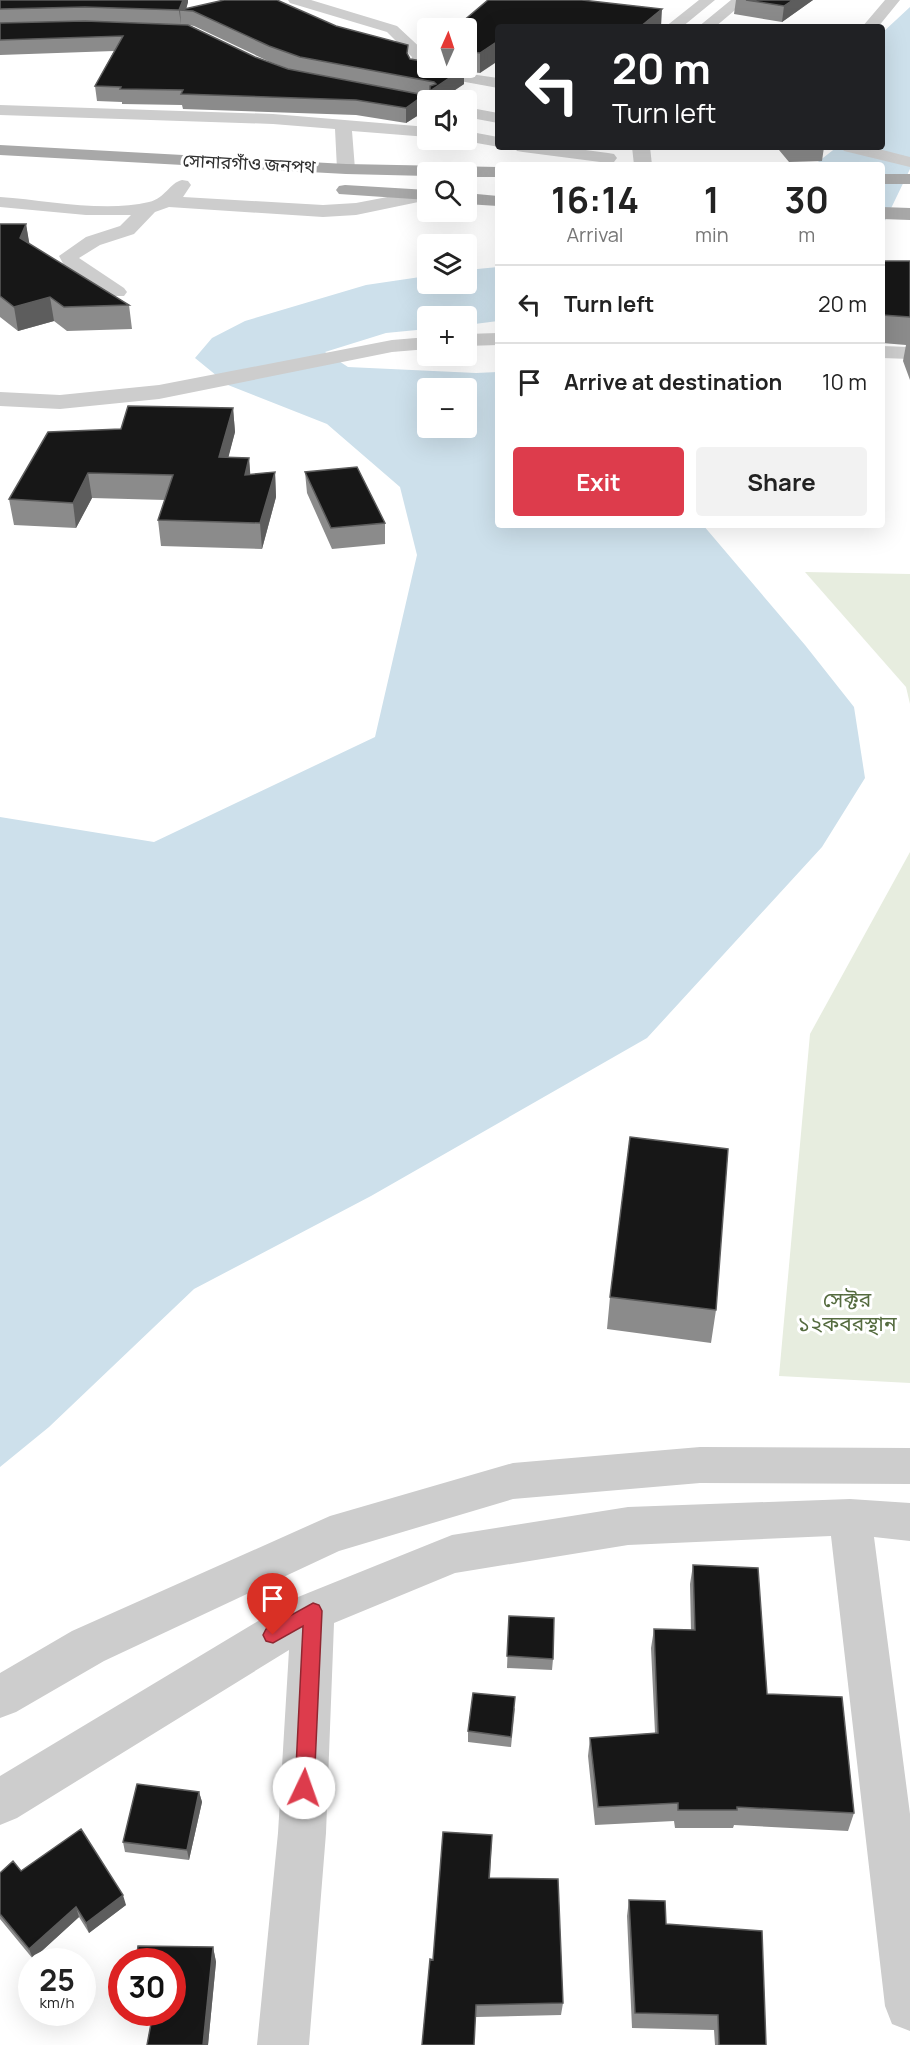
<!DOCTYPE html>
<html lang="en">
<head>
<meta charset="utf-8">
<style>
  body { margin:0; font-family:Manrope,"Noto Sans Bengali",sans-serif; background:#f2f2f2; color:#222; height:100vh; display:flex; flex-direction:column; font-size:22px; white-space:nowrap }
  * { box-sizing:border-box; margin:0 }
  p { font-size:20px; color:#767676 }
  .icon { flex:none; width:33px; height:33px; fill:none; stroke:currentColor; stroke-width:2; stroke-linecap:round; stroke-linejoin:round }
  .map { position:relative; flex:1; overflow:hidden }
  .panel { position:absolute; left:495px; top:162px; width:390px; height:366px; display:flex; flex-direction:column; background:#fff; border-radius:6px; box-shadow:0 6px 24px #0002 }
  .panel>* { flex:none }
  .banner { position:absolute; left:495px; top:24px; width:390px; height:126px; border-radius:6px; box-shadow:0 6px 24px #0002; background:#202124; color:#fff; overflow:hidden }
  .needle { width:39px; rotate:3deg }
  .controls { position:absolute; left:417px; top:18px; display:grid; gap:12px }
  .controls a { display:grid; place-items:center; width:60px; height:60px; border-radius:6px; background:#fff; box-shadow:0 6px 24px #0002; font-size:30px }
  .speed { position:absolute; left:18px; top:1948px; display:flex; gap:12px; font-size:30px; font-weight:700; text-align:center }
  .speed>* { display:grid; place-content:center; width:78px; height:78px; border-radius:50%; background:#fff; box-shadow:0 6px 24px #0002; line-height:1 }
  .speed small { font-size:15px; font-weight:400 }
  .speed .limit { border:9px solid #d22; background:#fff; color:#111 }
  .pin { position:absolute; display:grid; place-items:center; width:51px; height:51px; color:#fff; margin:-62px -26px; border-radius:50% 50% 50% 0; rotate:-45deg; box-shadow:0 0 6px #0007 }
  .pin .icon { rotate:45deg }
  .me { position:absolute; width:66px; margin:-33px; rotate:3deg; stroke-linejoin:round; filter:drop-shadow(0 0 4px #0008) }
  .turn { display:flex; align-items:center; gap:21px; height:126px; padding:0 18px; font-size:27px }
  .turn .icon { width:78px; height:78px; stroke-width:2.5 }
  .turn b { display:block; font-size:42px; line-height:51px }
  .eta { display:flex; justify-content:space-evenly; align-items:center; height:102px; text-align:center }
  .eta b { font-size:36px; font-weight:700; line-height:42px }
  .primary-button { display:flex; gap:12px; margin-top:auto; padding:12px 18px }
  .primary-button a { flex:1; height:69px; border-radius:6px; background:#dd3c4c; color:#fff; font-size:24px; font-weight:700; line-height:69px; text-align:center }
  .primary-button a+a { background:#f2f2f2; color:#222 }
  ul { padding:0; list-style:none }
  li { display:flex; align-items:center; gap:18px; height:78px; padding:0 18px; border-top:2px solid #e0e0e0 }
  li div { flex:1 }
  li b { display:block; font-size:22px }
  li em { font-style:normal }
  .map>svg:first-child { display:block }
  .green { fill:#e7eddf }
  .water { fill:#cde0eb; fill-rule:evenodd }
  .lines { fill:none; stroke-linecap:round; stroke-linejoin:round }
  .minor { fill:#cdcdcd; fill-rule:evenodd }
  .major { fill:#a8a8a8; fill-rule:evenodd }
  .wall { fill:#8b8b8b; fill-rule:evenodd }
  .shaded-wall { fill:#5d5d5d }
  .building { fill:#171717; stroke:#5d5d5d; stroke-width:1.5 }
  .route { fill:#dd3c4c; stroke:#902731; stroke-width:1.5 }
  .labels { text-anchor:middle; stroke-width:6; stroke-linejoin:round; paint-order:stroke }
  .far-street-label { font-size:18px; fill:#303030; stroke:#fff }
  .park-label { font-size:21px; fill:#556b3f; stroke:#fff }
</style>
</head>
<body>
<div class="map">
<svg width="910" height="2045" viewBox="0 0 910 2045">
  <rect width="100%" height="100%" fill="#fff"/>
  <path class="green" d="M805 572 910 574V704L906 687Z
    M910 852V1383L779 1376 810 1034Z"/>
  <path class="water" d="M910 7V169L882 227V165H814L837 147H882V33Z
    M498 267V321L467 325 466 316H428L427 329 386 333 325 352 348 367 476 373 498 372V525H703L805 645 854 707 865 778 822 847 647 1038 371 1196 194 1289 49 1427 0 1467V817L154 842 375 737 417 555 400 487 327 424 228 385 195 358 212 338 245 321 366 285 427 276 428 284H466L467 270ZM428 388H466V428H428Z"/>
  <g class="lines">
    <path class="minor" d="M288 0H311L397 26 426 53 428 68 498 78V88L411 72 409 69 412 57 387 32 290 3Z
      M699 0H715L682 27H665Z
      M731 0H747L715 27H698Z
      M885 0H900L878 27H862Z
      M0 105 273 114 428 127V137L352 131 355 169 352 173H340L337 169 335 129 273 124 0 115Z
      M466 107 498 113V123L466 117Z
      M466 131 498 137 499 147 460 140H466Z
      M514 147H563L608 153 614 154 617 158 614 162 608 163 523 152 517 151Z
      M632 147H650L652 165H634Z
      M841 147H871L910 157V167L844 151Z
      M182 180 188 181 191 185 183 197 323 205 356 203 424 190H428V200L356 215 323 217 169 207 155 212 134 234 100 245 79 258 124 288 127 292 124 296H110L65 267 59 256 86 237 120 226 131 215H86L0 207V197C46 200 104 213 149 202 166 198 169 183 182 180Z
      M498 333V345L466 346V334Z
      M428 337V349L392 352 159 399 60 409 0 406V392L60 395 159 385 392 340Z
      M882 346 910 347V359L882 358Z
      M700 1447 910 1448V1484L700 1483 513 1499 339 1551 104 1661 16 1712 0 1718V1673L72 1631 330 1516 513 1463Z
      M850 1499 910 1503V1541L874 1537 910 1814V2031L892 2024 885 2006 831 1536 628 1545 455 1573 334 1623 326 1833 309 2045H257L278 1833 289 1650 17 1818 0 1825V1776L298 1597 437 1541 452 1535 628 1507Z"/>
    <path class="major" d="M0 145 346 164 498 167V177H466V172H428V176L346 174 0 155Z
      M882 174H910V184H882Z
      M345 185 428 190V200L339 194 336 190 339 186Z
      M466 193 498 196V206L466 204Z
      M882 207 910 208V220L882 219Z"/>
  </g>
  <path class="wall" d="M0 0 188 2 186 8 336 26 409 56 410 59 428 68H466V28L498 27 480 73 464 71V84L440 100H430V97L424 96 425 111 406 123 356 115 183 109 182 105 122 104V102L97 101 95 86 114 51 0 55ZM189 25 194 26 270 62 293 70 255 57Z
    M736 0H813L782 22 734 14Z
    M778 147H824L822 161 789 162 779 150Z
    M0 224H26L29 244 129 305 132 329 67 331 54 321 18 331 0 317Z
    M882 261H910V380L903 361 906 345 882 343Z
    M233 408 235 432 228 457 249 458 250 474 275 472 276 497 262 549 161 546 158 520 165 500 92 498 76 528 14 525 9 499Z
    M305 472 385 523V544L332 549 307 493Z
    M610 1297 716 1310 711 1343 607 1329Z
    M693 1565 767 1694 854 1813 848 1831 734 1825 733 1828H675L674 1821 595 1825 588 1756 590 1738 655 1733 651 1648 654 1629 691 1630 690 1584Z
    M509 1616 553 1659 552 1670 507 1668Z
    M515 1708 511 1747 468 1742V1731Z
    M199 1792 202 1802 189 1860 125 1852 123 1842Z
    M492 1835 490 1878 563 2003 561 2015 476 2017 433 1960Z
    M21 1871 126 1905 89 1933 79 1917 33 1959 0 1919V1873Z
    M629 1900 666 1924 766 2045H715L714 2030 632 2028 627 1916Z
    M138 1946 213 1947 216 1962 208 2045H147L152 2016H136L135 2013H172V1962H136Z"/>
  <path class="shaded-wall" d="M183 0H188V2L186 10H180L181 25 179 10Z
    M793 0H813L782 22 784 6Z
    M662 9 661 27H640Z
    M498 41V61L480 73V53Z
    M464 68V84L440 100H430V91Z
    M424 95 425 111 406 123V108Z
    M26 224 30 247 20 238Z
    M50 297 54 321 18 331 14 307Z
    M233 408 235 432 222 482 219 457Z
    M249 458 251 483 245 475Z
    M275 472 276 497 262 549 260 523Z
    M88 473 92 498 76 528 73 503Z
    M199 1792 202 1802 189 1860 187 1850Z
    M123 1895 126 1905 89 1933 86 1923Z
    M76 1907 79 1917 33 1959 29 1949Z
    M213 1947 216 1962 208 2045H203Z"/>
  <path class="building" d="M0 0H183L179 10 85 7 0 9Z
    M224 0H277L336 26 408 45 407 53 410 59 428 62V68H464L430 91V86L436 84 434 82 300 57 269 46 193 11 180 10Z
    M488 0H582L662 9 640 27H498V41L480 53 466 51V28H455Z
    M746 0H793L784 6Z
    M85 21 188 25 255 57 288 69 424 95 406 108 356 100 181 94 183 90 120 89 121 87 95 86 123 36 0 40V23Z
    M0 224H26L20 238 129 305 64 307 50 297 14 307 0 296Z
    M882 261H910V317L882 315Z
    M128 406 233 408 219 457 249 458 245 475 275 472 260 523 158 520 173 475 88 473 73 503 9 499 48 432 121 429Z
    M357 467 385 523 331 528 305 472Z
    M630 1137 728 1149 716 1310 610 1297Z
    M693 1565 758 1568 767 1694 842 1697 854 1813 737 1807V1810H678V1803L598 1807 590 1738 658 1733 654 1629 695 1630Z
    M509 1616 554 1618 553 1659 507 1656Z
    M473 1693 515 1697 511 1737 468 1731Z
    M137 1784 199 1792 187 1850 123 1842Z
    M81 1829 123 1895 86 1923 76 1907 29 1949 0 1914V1873L13 1861 21 1871Z
    M443 1832 492 1835 489 1878 558 1879 563 2003 476 2005 474 2045H422L430 1959 433 1960Z
    M629 1900 665 1901 666 1924 762 1931 766 2045H719L718 2015 635 2013Z
    M138 1946 213 1947 203 2045H206H147L153 2013H172V1962H136Z"/>
  <path class="route" d="M313 1603 319 1605 322 1611 314 1788 311 1795 304 1798 297 1795 295 1788 303 1626 273 1643 266 1641 263 1635 266 1629Z"/>
  <g class="labels">
    <g class="far-street-label">
      <text transform="translate(249 164) rotate(3)" y="6">সোনারগাঁও জনপথ</text>
    </g>
    <g class="park-label">
      <text x="847" y="1307">সেক্টর<tspan x="847" dy="24">১২কবরস্থান</tspan></text>
    </g>
  </g>
</svg>
<div class="controls">
<a><svg class="needle" viewBox="-14 -14 28 28"><path d="M0-13l5 13h-10z" fill="#e53935"/><path d="M0 13l5-13h-10z" fill="#767676"/></svg></a>
<a><svg class="icon" aria-label="sound" viewBox="0 0 24 24"><path d="M4 9h4l5-4v14l-5-4H4zM17 9q2 3 0 6"/></svg></a>
<a><svg class="icon" aria-label="search" viewBox="0 0 24 24"><circle cx="10" cy="10" r="6"/><path d="M15 15l6 6"/></svg></a>
<a><svg class="icon" aria-label="layers" viewBox="0 0 24 24"><path d="M12 4l9 5-9 5-9-5zM3 14l9 5 9-5"/></svg></a>
<a>+</a>
<a>−</a>
</div>
<div class="speed"><div>25<small>km/h</small></div><div class="limit">30</div></div>
<div class="pin" style="left:273px;top:1635px;background:#d93025"><svg class="icon" aria-label="arrive" viewBox="0 0 24 24"><path d="M6 21V4h12l-3 4 3 4H6"/></svg></div>
<svg class="me" style="left:304px;top:1788px" viewBox="-20 -20 40 40"><circle r="19" fill="#fff"/><path d="M0-13L10 11 0 6-10 11z" fill="#dd3c4c"/></svg>
<div class="banner">
<div class="turn"><svg class="icon" aria-label="left" viewBox="0 0 24 24"><path d="M17 20v-9H6M10 6l-5 5 5 5"/></svg><div><b>20 m</b>Turn left</div></div>
</div>
<section class="panel">
<div class="eta">
<div><b>16:14</b><p>Arrival</p></div>
<div><b>1</b><p>min</p></div>
<div><b>30</b><p>m</p></div>
</div>
<ul>
<li><svg class="icon" aria-label="left" viewBox="0 0 24 24"><path d="M17 20v-9H6M10 6l-5 5 5 5"/></svg><div><b>Turn left</b></div><em>20 m</em></li>
<li><svg class="icon" aria-label="arrive" viewBox="0 0 24 24"><path d="M6 21V4h12l-3 4 3 4H6"/></svg><div><b>Arrive at destination</b></div><em>10 m</em></li>
</ul>
<div class="primary-button"><a>Exit</a><a>Share</a></div>
</section>
</div>
</body>
</html>
